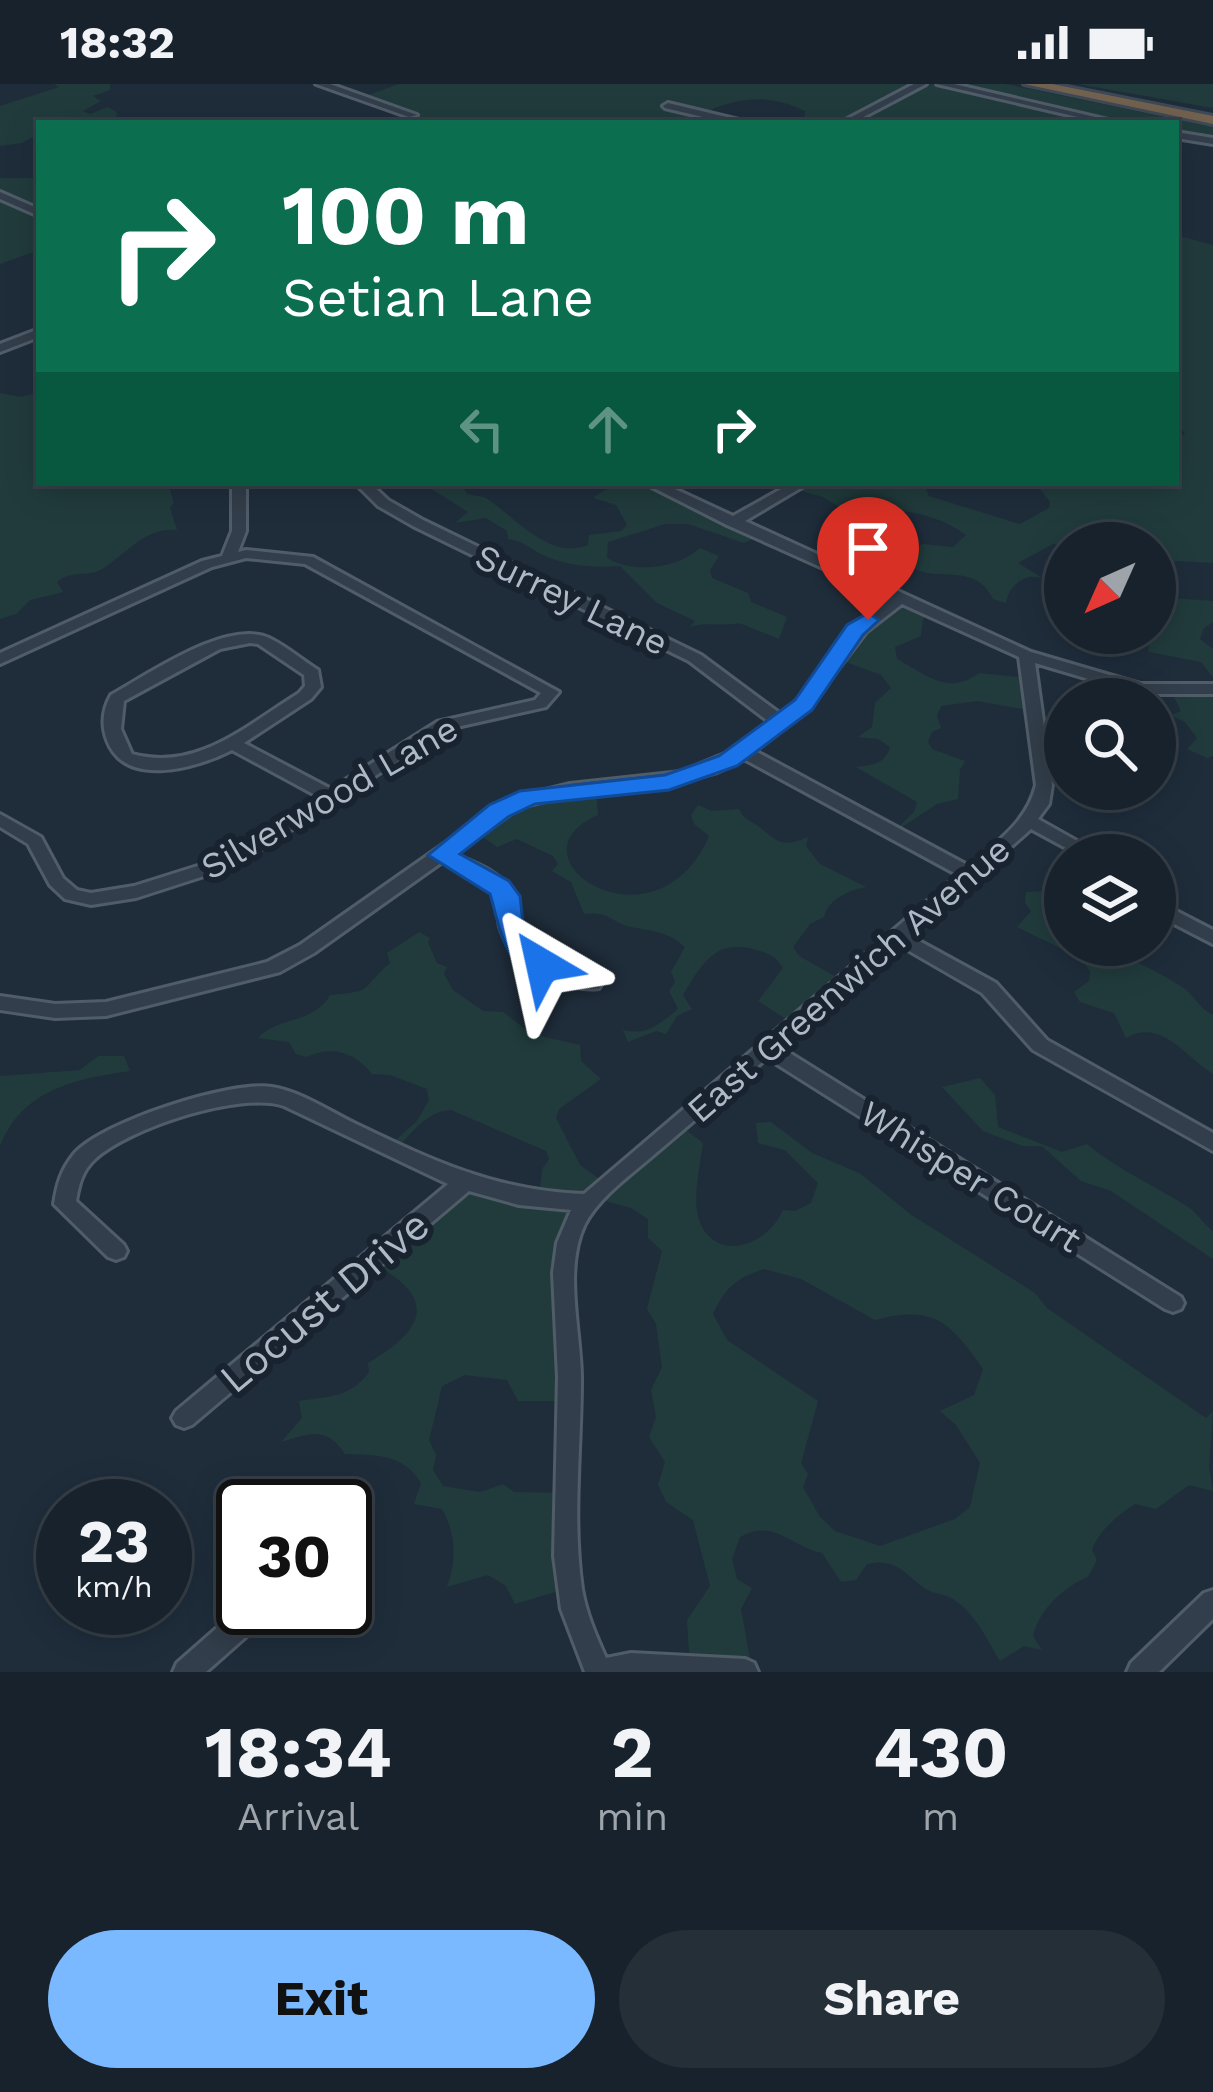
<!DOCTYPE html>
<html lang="en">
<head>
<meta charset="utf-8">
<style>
  body { margin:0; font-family:"Work Sans",sans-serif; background:#242f38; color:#f1f3f6; height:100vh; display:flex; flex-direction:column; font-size:45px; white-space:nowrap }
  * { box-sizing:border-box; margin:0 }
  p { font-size:39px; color:#9ea4a9 }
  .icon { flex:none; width:66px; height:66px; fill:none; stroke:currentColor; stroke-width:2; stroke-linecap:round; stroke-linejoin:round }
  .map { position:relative; height:1588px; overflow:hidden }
  .side { display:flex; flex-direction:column; background:#17222c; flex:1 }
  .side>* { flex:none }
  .banner { position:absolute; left:36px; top:36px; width:1143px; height:366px; border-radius:0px; box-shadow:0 6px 30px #0003,0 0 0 3px #363f48; background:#0b6e4f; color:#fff; overflow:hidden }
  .needle { width:78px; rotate:225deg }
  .tools { position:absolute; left:1044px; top:438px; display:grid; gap:24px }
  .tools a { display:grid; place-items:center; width:132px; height:132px; border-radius:50%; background:#17222c; box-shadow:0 6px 30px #0003,0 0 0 3px #363f48; font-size:60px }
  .speed { position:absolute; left:36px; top:1395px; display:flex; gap:24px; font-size:60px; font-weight:700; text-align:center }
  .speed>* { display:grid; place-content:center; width:156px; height:156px; border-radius:50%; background:#17222c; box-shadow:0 6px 30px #0003,0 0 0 3px #363f48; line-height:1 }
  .speed small { font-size:30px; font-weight:400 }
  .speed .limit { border:6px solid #111; border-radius:18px; background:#fff; color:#111 }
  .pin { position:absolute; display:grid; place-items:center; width:102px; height:102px; color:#fff; margin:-123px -51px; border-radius:50% 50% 50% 0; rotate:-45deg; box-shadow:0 0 12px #0007 }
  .pin .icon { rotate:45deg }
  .me { position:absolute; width:132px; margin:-66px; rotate:324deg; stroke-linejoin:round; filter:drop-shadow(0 0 9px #0008) }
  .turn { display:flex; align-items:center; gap:42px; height:252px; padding:0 48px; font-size:54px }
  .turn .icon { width:156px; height:156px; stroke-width:2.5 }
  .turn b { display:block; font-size:84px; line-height:102px }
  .lanes { display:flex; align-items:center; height:114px; padding:0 48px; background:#0003; justify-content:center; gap:60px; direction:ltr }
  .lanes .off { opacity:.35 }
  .eta { display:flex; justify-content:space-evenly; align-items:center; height:204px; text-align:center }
  .eta b { font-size:72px; font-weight:700; line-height:84px }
  .button { display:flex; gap:24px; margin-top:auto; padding:24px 48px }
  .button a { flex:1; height:138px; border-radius:72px; background:#7ab9ff; color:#111; font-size:48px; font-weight:700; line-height:138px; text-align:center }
  .button a+a { background:#242f38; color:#f1f3f6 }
  .status { display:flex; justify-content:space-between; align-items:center; height:84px; padding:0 60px; background:#17222c; direction:ltr }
  .status svg { height:33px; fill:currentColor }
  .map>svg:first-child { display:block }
  .green { fill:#213b3c; fill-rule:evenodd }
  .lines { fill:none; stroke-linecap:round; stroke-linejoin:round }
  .minor-casing { stroke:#505c68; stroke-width:6 }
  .highway-casing { stroke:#3d4955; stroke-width:6 }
  .minor { fill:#323e4b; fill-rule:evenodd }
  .highway { fill:#72614e; fill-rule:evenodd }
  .route { fill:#1a73e8; stroke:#114b97; stroke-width:3 }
  .labels { text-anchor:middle; stroke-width:12; stroke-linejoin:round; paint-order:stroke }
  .street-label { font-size:36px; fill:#adb9c7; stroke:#18232f }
  .near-street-label { font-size:42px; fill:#adb9c7; stroke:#18232f }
</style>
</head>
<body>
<div class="status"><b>18:32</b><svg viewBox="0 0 49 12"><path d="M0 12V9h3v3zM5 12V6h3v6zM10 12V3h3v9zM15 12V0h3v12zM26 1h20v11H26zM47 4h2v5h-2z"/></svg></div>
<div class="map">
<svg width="1213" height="1588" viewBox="0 0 1213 1588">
  <rect width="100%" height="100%" fill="#1f2d3b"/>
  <path class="green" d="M54 0H110V6L93 12 101 17 83 27 90 30 108 23 117 28 116 35 39 39V50L22 59 0 62V22L59 3Z
    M399 0H1005L1213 43V58L1176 51V39H804L805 27C768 10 740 12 704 29L739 39 422 38 360 14Z
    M1078 0H1213V24Z
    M0 94H39V166L0 180Z
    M1176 151 1213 161V479L1177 477 1155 484V459L1053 460 1018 479 1041 493 1061 494 1065 519 1050 518 1057 504C1036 482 1010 495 1006 519L993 515C980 489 960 491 935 490 920 489 902 480 888 475L923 460 953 463 966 451C933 427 883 418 846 436L836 431 842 425 823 413 793 405 803 399H913L926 404 929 412 1020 440 1049 424 1050 418 1035 399 1084 405 1099 399H1176V358L1185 349 1176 341Z
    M39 308V399H178L170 405 174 419 170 424 177 446C144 443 127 470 102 485 87 494 72 485 57 498L63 508 30 516 16 530 0 535V309L21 313Z
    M422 399 468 401 464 405 467 410C473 412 480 411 486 414 513 431 549 477 588 461L589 451 621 447 627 441 616 421 593 414C641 374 712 429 759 452L744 459 688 440H665L608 458 607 474C633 490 677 485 700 464L719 472 710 486 712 494 748 509 751 518 787 533 779 555 739 539C722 543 706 537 690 543L695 537 657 519 620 482C593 484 567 482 543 471 530 465 524 457 508 455L507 447 486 434 455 439 468 428Z
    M1155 503 1171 514 1213 517V538L1204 544 1200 555 1213 565V593L1201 578 1148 568 1149 559 1133 549H1155Z
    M900 514 932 526 923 535 921 552 895 563 897 575C926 591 949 612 979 589L1027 594 1034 627 977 617 941 622 937 632 941 644 932 648 928 658 932 665 965 677 960 686 958 715 937 720 890 751 914 728 917 718 856 683C872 681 885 681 890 663L878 655 858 653 872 643 875 619 891 604 881 591 838 575Z
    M1213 605V672L1207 674 1187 665 1197 654 1185 638 1171 631 1181 627 1172 609Z
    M596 705 598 731C501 773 656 875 709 752L694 740 691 731 698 721 712 727 739 725C745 738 752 736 762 745 779 760 786 763 808 753L806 762 820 780 866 803C849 806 828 815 824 833L810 840 793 863 799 872 847 899 789 937 758 917 783 884C776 873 772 871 760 867 718 853 704 876 683 911L692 925 677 932 666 950 656 947 628 958 623 946C648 952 659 940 678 925L669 907 675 898 671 888 685 863C667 847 652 847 631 843 610 838 610 827 584 830L571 798 552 787 558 780 553 772 517 755 497 763 473 746 507 723Z
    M1046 807 1045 818 1065 831V861C1103 861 1148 881 1179 901 1195 910 1197 923 1213 931V990C1184 972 1162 934 1126 954L1114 929 1080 918 1074 908 1089 897 1090 888 1082 875 1017 843 1031 827 1025 819 1026 808Z
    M419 848 430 854 428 859 437 879 447 883 444 890 453 906 483 927 503 928 532 950 580 961 581 977 601 995 559 1025 556 1034 580 1081 606 1100 680 1041 703 1059C700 1083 690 1121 702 1143 723 1180 770 1157 783 1126L795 1127 811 1119 818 1099 785 1066 758 1059 756 1039 771 1038 812 1069 861 1090 910 1130 1035 1209 1047 1224 1206 1334 1213 1327 1209 1383 1213 1407 1189 1401 1156 1425 1135 1420C1118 1431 1099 1446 1092 1466L1097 1476 1088 1493C1063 1503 1039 1526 1033 1552L1042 1566 1024 1562 1000 1577C986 1554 976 1530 953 1515 945 1510 934 1510 926 1505 904 1490 897 1473 867 1480L856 1496 841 1498 822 1469C790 1462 774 1434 740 1453L732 1475 737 1495 752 1504 741 1525 751 1581 690 1582 687 1536 710 1502 693 1436 666 1418 658 1401 665 1378 649 1353 656 1333 651 1306 662 1283 656 1240 647 1225 662 1167 648 1154V1135L631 1124 595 1114 571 1146 567 1317H518L507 1296 465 1291 442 1302 429 1356 436 1371 433 1386 443 1402 480 1408 503 1400 514 1408 564 1409 572 1503 515 1520 506 1502 488 1491 447 1503C457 1476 456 1449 442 1425L414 1420 421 1399C404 1370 377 1371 345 1370 326 1342 311 1349 281 1358L302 1334 299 1317C327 1313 352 1313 369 1288L368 1279C429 1243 436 1213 371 1178L459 1103 539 1116 542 1085 549 1075 546 1067 451 1026C427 1027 411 1049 396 1066L389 1062 417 1037 429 1016 427 1005 390 991 372 990C355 968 331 961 307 973L296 970 289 958 258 954C277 932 313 941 330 911 377 907 358 906 390 879L387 869ZM764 1185 801 1195 875 1236C933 1221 950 1237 983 1285L974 1311 940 1327 956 1341 980 1379 970 1423 955 1435 880 1462 835 1447 820 1433 803 1403 808 1390 801 1379 818 1317 727 1256 713 1230C725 1204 736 1194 764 1185Z
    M98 972H124L130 987C75 995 23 1005 0 1062V992L80 986Z
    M980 994 995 1011 998 1043 1062 1068 1087 1060C1115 1084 1153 1101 1185 1121 1196 1127 1202 1139 1213 1147V1175L1111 1107 1081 1097 1042 1062H1023L983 1047 942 1003Z"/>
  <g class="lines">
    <defs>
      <path id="minor" d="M316 0H330L417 31 409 33Z
        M914 0H926L852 39H840Z
        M937 0H954L1121 39H1103Z
        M668 19 743 37 745 39H728L665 24 663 22Z
        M1176 48 1213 54V60L1176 54Z
        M0 108 39 125V132L0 115Z
        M39 245V253L0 268V260Z
        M232 399H246V447L238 468 246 466 313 473 559 608 546 623 448 645 235 782 136 814 91 821 65 815 50 801 28 760 0 743V730L41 753 63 794 77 806 91 809 134 802 223 774 319 713 232 666C197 684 125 705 107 656 101 640 103 625 111 611 149 590 227 535 269 554 286 562 302 576 318 586L321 603 311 615 244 659 331 705 437 638 535 616 541 609 305 480 246 474 212 483 0 580V569L202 477 222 472 232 447ZM250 559 258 560 304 591 305 602 299 609C247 641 197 688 132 670L121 645 124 617 220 565Z
        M355 399H370L388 416 423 436 701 571 782 631C822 595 844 544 890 514L727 441 644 399H662L733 432 792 399H809L745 437 1031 568 1140 600H1213V610H1139L1035 579 1052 701 1049 720 1038 735 1102 771H1079L1031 745 910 852 996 899 1047 956 1213 1049V1067L1033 966 982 909 899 861 780 963 1181 1213 1184 1219 1181 1225 1173 1228 1165 1225 767 974C730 1006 693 1038 656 1069 632 1090 600 1112 585 1140 563 1185 581 1247 581 1295 581 1365 572 1435 582 1505 586 1529 596 1552 606 1574L631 1569 745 1575 754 1579 758 1588H585L561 1525 554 1472 558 1293 553 1189 557 1159 571 1126 519 1121 469 1107 192 1341 184 1344 176 1341 172 1334 176 1327 448 1100 284 1022C241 1007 129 1044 95 1075 82 1087 79 1100 76 1117L124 1161 127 1167 124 1173 116 1176 108 1173 54 1120C57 1100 61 1086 74 1070 101 1038 232 996 272 1003 302 1008 329 1027 356 1040 433 1077 497 1107 584 1110L958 791 744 675 717 688 684 697 570 711 520 723 454 770C474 779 499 787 511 807 518 818 515 832 519 845 529 878 570 886 599 894L602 899 599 904C564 909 510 879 500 843 497 830 501 817 491 807 479 793 459 786 442 778L314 869 280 888 106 932 55 934 0 926V912L55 920 106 918 267 878 300 861 508 715 570 700 681 688 732 667 772 640 689 577 413 442 378 422ZM902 520 1019 573 1036 701C1027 738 997 758 969 782L755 667 806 627 866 548Z
        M1155 816 1213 846V860L1155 830Z
        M1213 1506V1535L1159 1588H1127L1131 1579 1204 1509Z
        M243 1521V1524H272L268 1533 206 1588H173L177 1579Z"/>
      <path id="highway" d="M1024 0H1052L1213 32V40Z"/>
    </defs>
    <use href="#minor" class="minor-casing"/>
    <use href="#highway" class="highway-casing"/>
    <use href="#minor" class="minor"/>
    <use href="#highway" class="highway"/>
  </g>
  <path class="route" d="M868 529 879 536 863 551 812 626 737 682 669 706 535 720 508 733 460 770 509 797 520 812 524 847 556 881 552 888C506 901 499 838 490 810L428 771 489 721 520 707 665 691 719 672 795 616 847 541Z"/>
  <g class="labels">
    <g class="street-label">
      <text transform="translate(572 515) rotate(26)" y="13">Surrey Lane</text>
      <text transform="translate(329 713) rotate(-30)" y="13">Silverwood Lane</text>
      <text transform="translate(848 895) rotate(-41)" y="13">East Greenwich Avenue</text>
      <text transform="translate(971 1092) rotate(32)" y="13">Whisper Court</text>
    </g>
    <g class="near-street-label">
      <text transform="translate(324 1217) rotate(-40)" y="15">Locust Drive</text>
    </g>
  </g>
</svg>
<div class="tools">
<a><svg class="needle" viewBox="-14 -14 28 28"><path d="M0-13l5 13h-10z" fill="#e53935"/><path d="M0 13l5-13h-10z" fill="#9ea4a9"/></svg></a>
<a><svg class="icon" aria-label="search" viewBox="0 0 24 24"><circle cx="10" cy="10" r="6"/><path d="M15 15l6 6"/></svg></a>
<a><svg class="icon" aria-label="layers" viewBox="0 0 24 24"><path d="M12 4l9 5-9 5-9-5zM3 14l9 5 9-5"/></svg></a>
</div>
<div class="speed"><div>23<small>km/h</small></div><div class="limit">30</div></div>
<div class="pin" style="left:868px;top:536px;background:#d93025"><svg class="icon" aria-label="arrive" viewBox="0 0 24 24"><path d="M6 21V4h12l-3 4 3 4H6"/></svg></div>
<svg class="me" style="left:542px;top:881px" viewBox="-20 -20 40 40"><path d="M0-17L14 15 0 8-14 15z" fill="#1a73e8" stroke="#fff" stroke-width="4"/></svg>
<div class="banner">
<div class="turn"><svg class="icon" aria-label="right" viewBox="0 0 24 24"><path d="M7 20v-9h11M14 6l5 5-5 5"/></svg><div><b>100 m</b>Setian Lane</div></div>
<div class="lanes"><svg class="icon off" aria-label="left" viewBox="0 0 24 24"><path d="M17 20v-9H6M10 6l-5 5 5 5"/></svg><svg class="icon off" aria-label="ahead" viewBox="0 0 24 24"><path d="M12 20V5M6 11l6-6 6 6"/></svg><svg class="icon" aria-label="right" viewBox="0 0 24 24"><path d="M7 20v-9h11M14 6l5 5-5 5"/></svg></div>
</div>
</div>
<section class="side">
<div class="eta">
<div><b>18:34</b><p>Arrival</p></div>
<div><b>2</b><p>min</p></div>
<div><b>430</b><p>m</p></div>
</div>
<div class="button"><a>Exit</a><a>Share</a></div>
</section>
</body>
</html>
